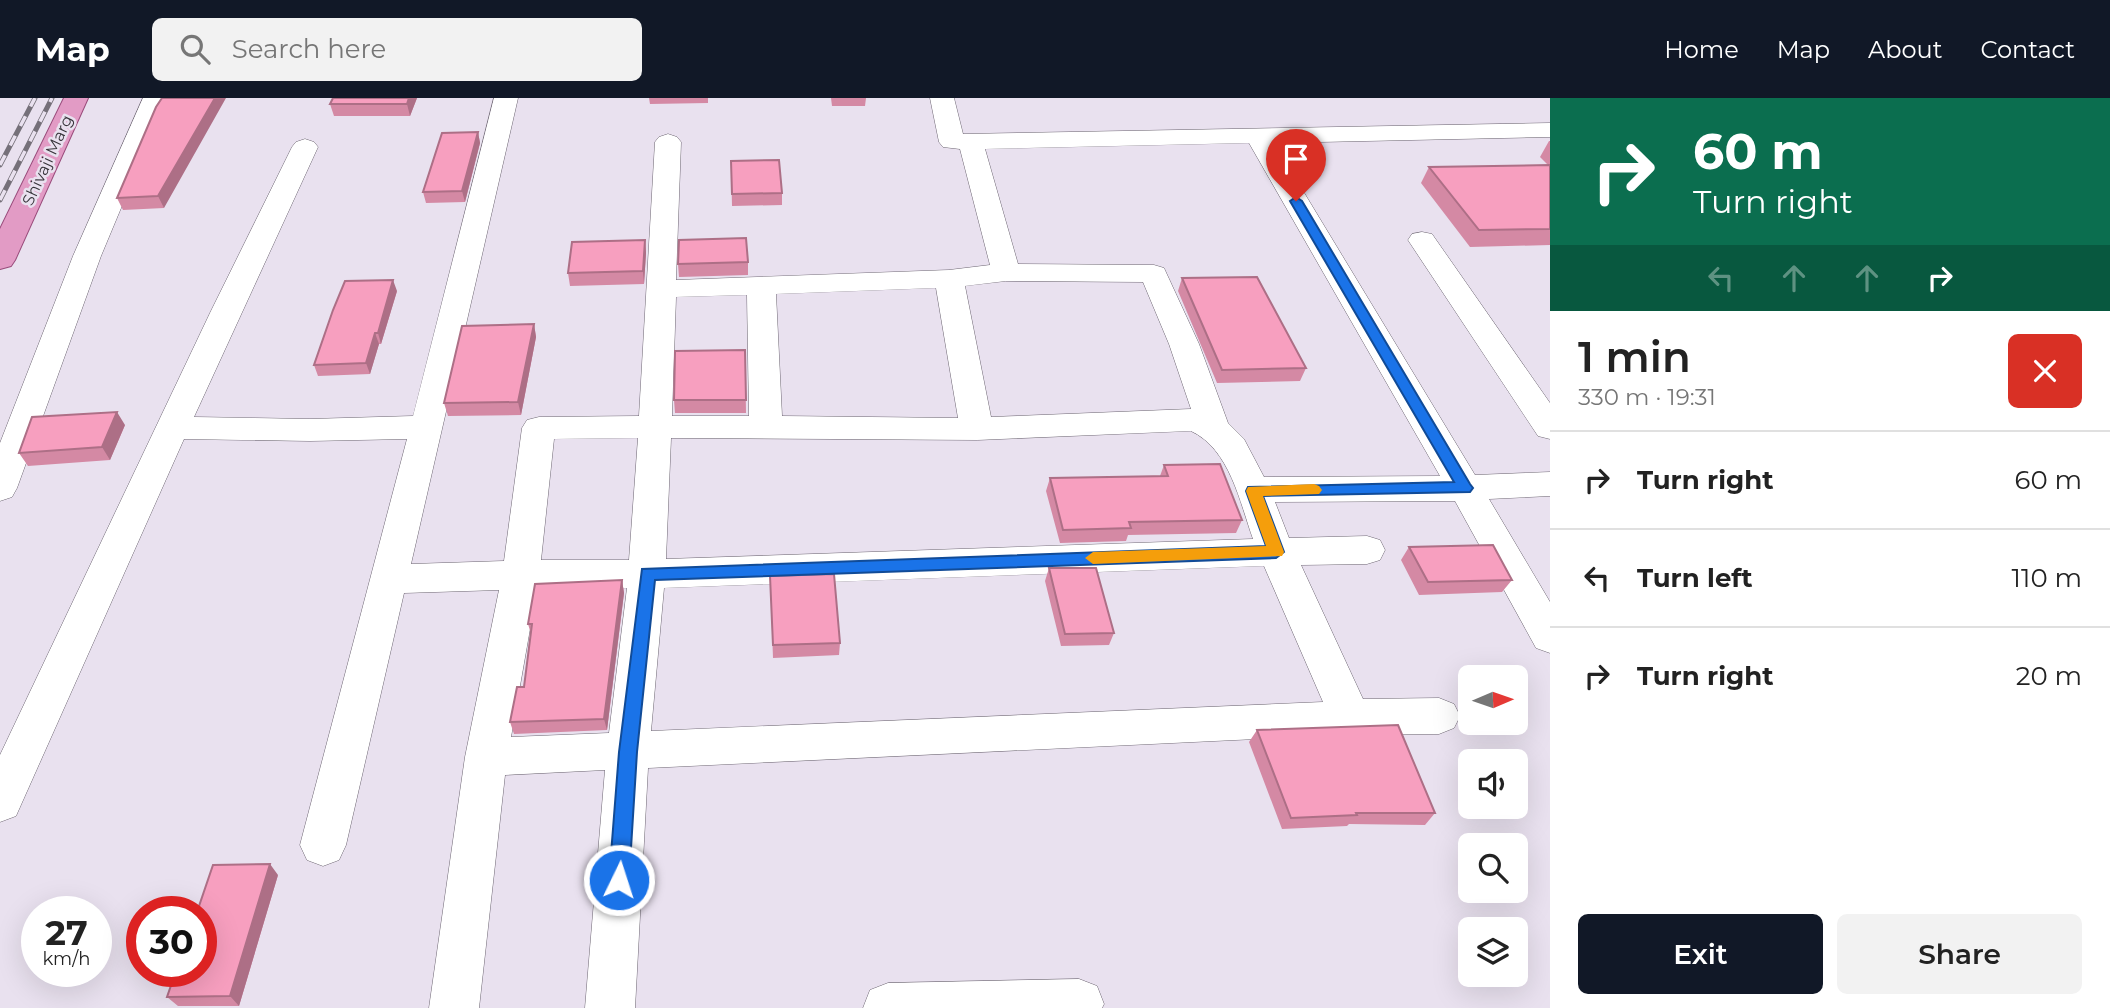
<!DOCTYPE html>
<html lang="en">
<head>
<meta charset="utf-8">
<style>
  body { margin:0; font-family:Montserrat,sans-serif; background:#f2f2f2; color:#222; height:100vh; display:flex; flex-direction:column; font-size:26px; white-space:nowrap }
  * { box-sizing:border-box; margin:0 }
  p { font-size:23px; color:#767676 }
  .icon { flex:none; width:38px; height:38px; fill:none; stroke:currentColor; stroke-width:2; stroke-linecap:round; stroke-linejoin:round }
  .map { position:relative; flex:1; overflow:hidden }
  .drawer { display:flex; flex-direction:column; background:#fff; width:560px }
  .drawer>* { flex:none }
  .hud { background:#0b6e4f; color:#fff; overflow:hidden }
  .needle { width:46px; rotate:88deg }
  .buttons { position:absolute; left:1458px; top:567px; display:grid; gap:14px }
  .buttons a { display:grid; place-items:center; width:70px; height:70px; border-radius:10px; background:#fff; box-shadow:0 7px 28px #0002; font-size:35px }
  .speed { position:absolute; left:21px; top:798px; display:flex; gap:14px; font-size:35px; font-weight:700; text-align:center }
  .speed>* { display:grid; place-content:center; width:91px; height:91px; border-radius:50%; background:#fff; box-shadow:0 7px 28px #0002; line-height:1 }
  .speed small { font-size:18px; font-weight:400 }
  .speed .limit { border:10px solid #d22; background:#fff; color:#111 }
  .pin { position:absolute; display:grid; place-items:center; width:60px; height:60px; color:#fff; margin:-72px -30px; border-radius:50% 50% 50% 0; rotate:-45deg; box-shadow:0 0 7px #0007 }
  .pin .icon { rotate:45deg }
  .me { position:absolute; width:77px; margin:-38px; rotate:4deg; stroke-linejoin:round; filter:drop-shadow(0 0 5px #0008) }
  .turn { display:flex; align-items:center; gap:24px; height:147px; padding:0 28px; font-size:32px }
  .turn .icon { width:91px; height:91px; stroke-width:2.5 }
  .turn b { display:block; font-size:49px; line-height:60px }
  .lanes { display:flex; align-items:center; height:66px; padding:0 28px; background:#0003; justify-content:center; gap:35px; direction:ltr }
  .lanes .off { opacity:.35 }
  .round { display:grid; place-items:center; flex:none; width:74px; height:74px; border-radius:10px; background:#f2f2f2 }
  .headline { display:flex; align-items:center; justify-content:space-between; height:119px; padding:0 28px }
  h1 { font-size:42px; font-weight:600; line-height:52px }
  .action { display:flex; gap:14px; margin-top:auto; padding:14px 28px }
  .action a { flex:1; height:80px; border-radius:10px; background:#111827; color:#fff; font-size:28px; font-weight:600; line-height:80px; text-align:center }
  .action a+a { background:#f2f2f2; color:#222 }
  ul { padding:0; list-style:none }
  li { display:flex; align-items:center; gap:21px; height:98px; padding:0 28px; border-top:2px solid #e0e0e0 }
  li div { flex:1 }
  li b { display:block; font-size:26px }
  li em { font-style:normal }
  header { display:flex; align-items:center; gap:42px; box-sizing:border-box; height:98px; padding:0 35px; background:#111827; color:#fff }
  header strong { font-size:33px }
  nav { display:flex; gap:38px; margin-inline-start:auto; font-size:24px }
  .search { width:490px; height:63px; background:#f2f2f2; display:flex; align-items:center; gap:18px; box-sizing:border-box; padding:0 24px; border-radius:10px; color:#767676; font-size:26px }
  main { display:flex; flex:1; min-height:0 }
  .map>svg:first-child { display:block }
  .lines { fill:none; stroke-linecap:round; stroke-linejoin:round }
  .minor-casing { stroke:#6d6672; stroke-width:1 }
  .major-casing { stroke:#994b7b; stroke-width:2 }
  .minor { fill:#fff; fill-rule:evenodd }
  .major { fill:#e29bc5; fill-rule:evenodd }
  .rail-casing { stroke:#757079; stroke-width:5 }
  .rail { stroke:#e9e1ef; stroke-width:3.5; stroke-dasharray:11; stroke-linecap:butt }
  .wall { fill:#d489a4 }
  .shaded-wall { fill:#ad6f86 }
  .building { fill:#f79fbf; stroke:#ad6f86; stroke-width:2 }
  .route { fill:#1a73e8; stroke:#114b97; stroke-width:2 }
  .slow { fill:#f59e0b }
  .labels { text-anchor:middle; stroke-width:5; stroke-linejoin:round; paint-order:stroke }
  .far-street-label { font-size:16px; fill:#363339; stroke:#e9e1ef }
</style>
</head>
<body>
<header>
<strong>Map</strong>
<div class="search"><svg class="icon" aria-label="search" viewBox="0 0 24 24"><circle cx="10" cy="10" r="6"/><path d="M15 15l6 6"/></svg>Search here</div>
<nav><a>Home</a><a>Map</a><a>About</a><a>Contact</a></nav>
</header>
<main>
<div class="map">
<svg width="1550" height="910" viewBox="0 0 1550 910">
  <rect width="100%" height="100%" fill="#e9e1ef"/>
  <g class="lines">
    <defs>
      <path id="minor" d="M143 0H167L101 158 17 390 12 399 0 403V345L73 158Z
        M494 0H518L411 466 504 463 522 330 527 322 539 319 639 318 655 44 659 39 668 36 677 39 681 44 676 182 949 172 990 167 960 51 943 49 939 44 930 0H954L963 36 1550 25V39L1274 45 1475 377 1550 374V398L1489 401 1550 504V555L1536 550 1455 403 1275 404 1289 440 1367 438 1380 442 1385 452 1380 462 1367 466 1301 467 1363 601 1439 600 1454 606 1460 618 1454 630 1439 636 1340 637 648 670 635 910H585L605 672 505 677 479 910H429L465 659 499 492 404 495 346 747 339 762 323 768 307 762 300 747 407 341 310 343 184 341 16 718 0 724V657L210 215 292 49 296 44 305 41 314 44 318 49 194 319 310 321 413 318ZM1249 45 1440 378 1264 379 1244 341 1228 325 1199 246 1164 170 1154 167 1018 166 985 51ZM1006 183 1143 184 1169 246 1191 311 991 319 965 188ZM936 190 958 320 782 318 776 196ZM747 197 749 318H672L676 199ZM1191 333C1230 351 1240 405 1253 441L666 461 671 340 977 342ZM638 340 629 462H541L554 341ZM1264 468 1323 604 651 633 664 490ZM627 490 609 635 511 639 537 491Z
        M1422 134 1432 136 1550 305V341L1538 338 1408 142 1412 136Z
        M1079 881 1097 888 1104 906 1102 910H863L870 892 888 885Z"/>
      <path id="major" d="M64 0H88L15 162 11 168 0 171V131Z"/>
    </defs>
    <use href="#minor" class="minor-casing"/>
    <use href="#major" class="major-casing"/>
    <use href="#minor" class="minor"/>
    <use href="#major" class="major"/>
    <defs>
      <path id="rail" d="M0 67 35 0
        M0 102 52 0"/>
    </defs>
    <use href="#rail" class="rail-casing"/>
    <use href="#rail" class="rail"/>
  </g>
  <path class="wall" d="M333 0H417L410 18H334L330 6Z
    M649 0H708V5L650 6Z
    M831 0H866L865 8H832Z
    M156 9 164 110 123 112 117 100Z
    M478 34 480 45 465 104 426 105 423 94Z
    M1549 43H1550V147L1470 149 1421 85 1429 69 1548 67 1540 59Z
    M731 63 782 95V107L732 108Z
    M645 142 646 155 644 186 570 188 568 175Z
    M748 164V177L679 179 678 166Z
    M1182 180 1306 270 1300 283 1217 285 1178 193Z
    M397 193 381 246H379L370 276 318 278 314 267Z
    M534 226 536 239 521 317 448 318 444 305Z
    M745 252 746 315H675L674 302Z
    M125 327 110 362 28 368 19 355Z
    M1164 367 1242 422 1236 435 1128 437 1126 443 1060 445 1046 393 1050 380 1160 378Z
    M1409 449 1512 482 1502 494 1419 497 1401 462Z
    M1049 470 1114 535 1109 547 1061 548 1045 483Z
    M770 478 840 545 839 557 773 560Z
    M622 482 624 495 607 632 514 636 510 624 524 589 531 536 528 526Z
    M1257 632 1435 715 1425 727 1349 726 1347 728 1282 731 1249 644Z
    M278 777 239 908H178L167 899Z"/>
  <path class="shaded-wall" d="M215 0H226L164 110 158 98Z
    M409 0H417L410 18 407 6Z
    M478 34 480 45 465 104 462 93Z
    M645 142 646 155 644 186 643 173Z
    M393 182 397 193 381 246 378 235Z
    M534 226 536 239 521 317 518 304Z
    M375 235 379 246 370 276 366 265Z
    M117 314 125 327 110 362 102 349Z
    M622 482 624 495 607 632 604 621Z
    M270 766 278 777 239 908 230 898Z"/>
  <path class="building" d="M162 0H215L158 98 117 100 156 9Z
    M333 0H409L407 6H330Z
    M478 34 462 93 423 94 442 35Z
    M779 62 782 95 732 96 731 63Z
    M1550 67V131L1479 132 1429 69Z
    M746 140 748 164 678 166 679 142Z
    M645 142 643 173 568 175 572 144Z
    M1257 179 1306 270 1222 272 1182 180Z
    M393 182 378 235H375L366 265 314 267 333 212 345 183Z
    M534 226 518 304 444 305 462 228Z
    M745 252 746 302H674L675 253Z
    M117 314 102 349 19 355 32 319Z
    M1220 366 1242 422 1129 424 1131 430 1063 432 1050 380 1168 378 1164 367Z
    M1493 447 1512 482 1428 484 1409 449Z
    M1049 470H1096L1114 535 1065 536Z
    M834 476 840 545 773 547 770 478Z
    M622 482 604 621 510 624 517 589H524L532 526H528L535 486Z
    M1398 627 1435 715H1356L1357 717 1291 720 1257 632Z
    M270 766 230 898 167 899 176 873H201V814H197L213 767Z"/>
  <path class="route" d="M1296 99 1302 103 1470 386 1473 390 1470 394 1263 398 1284 454 1276 460 655 482 637 654 629 782 626 789 619 791 612 789 609 782 619 654 642 471 1266 448 1246 393 1248 389 1454 384 1290 103Z"/>
  <path class="slow" d="M1314 386 1319 388 1322 392 1319 396 1263 398 1284 454 1282 458 1093 466 1085 460 1093 454 1266 448 1246 393 1248 389Z"/>
  <g class="labels">
    <g class="far-street-label">
      <text transform="translate(47 62) rotate(-65)" y="6">Shivaji Marg</text>
    </g>
  </g>
</svg>
<div class="buttons">
<a><svg class="needle" viewBox="-14 -14 28 28"><path d="M0-13l5 13h-10z" fill="#e53935"/><path d="M0 13l5-13h-10z" fill="#767676"/></svg></a>
<a><svg class="icon" aria-label="sound" viewBox="0 0 24 24"><path d="M4 9h4l5-4v14l-5-4H4zM17 9q2 3 0 6"/></svg></a>
<a><svg class="icon" aria-label="search" viewBox="0 0 24 24"><circle cx="10" cy="10" r="6"/><path d="M15 15l6 6"/></svg></a>
<a><svg class="icon" aria-label="layers" viewBox="0 0 24 24"><path d="M12 4l9 5-9 5-9-5zM3 14l9 5 9-5"/></svg></a>
</div>
<div class="speed"><div>27<small>km/h</small></div><div class="limit">30</div></div>
<div class="pin" style="left:1296px;top:103px;background:#d93025"><svg class="icon" aria-label="arrive" viewBox="0 0 24 24"><path d="M6 21V4h12l-3 4 3 4H6"/></svg></div>
<svg class="me" style="left:619px;top:782px" viewBox="-20 -20 40 40"><circle r="17" fill="#1a73e8" stroke="#fff" stroke-width="3"/><path d="M0-11L8 9 0 5-8 9z" fill="#fff"/></svg>
</div>
<section class="drawer">
<div class="hud">
<div class="turn"><svg class="icon" aria-label="right" viewBox="0 0 24 24"><path d="M7 20v-9h11M14 6l5 5-5 5"/></svg><div><b>60 m</b>Turn right</div></div>
<div class="lanes"><svg class="icon off" aria-label="left" viewBox="0 0 24 24"><path d="M17 20v-9H6M10 6l-5 5 5 5"/></svg><svg class="icon off" aria-label="ahead" viewBox="0 0 24 24"><path d="M12 20V5M6 11l6-6 6 6"/></svg><svg class="icon off" aria-label="ahead" viewBox="0 0 24 24"><path d="M12 20V5M6 11l6-6 6 6"/></svg><svg class="icon" aria-label="right" viewBox="0 0 24 24"><path d="M7 20v-9h11M14 6l5 5-5 5"/></svg></div>
</div>
<div class="headline"><div><h1>1 min</h1><p>330 m · 19:31</p></div><a class="round" style="background:#d93025;color:#fff"><svg class="icon" aria-label="close" viewBox="0 0 24 24"><path d="M6 6l12 12M18 6L6 18"/></svg></a></div>
<ul>
<li><svg class="icon" aria-label="right" viewBox="0 0 24 24"><path d="M7 20v-9h11M14 6l5 5-5 5"/></svg><div><b>Turn right</b></div><em>60 m</em></li>
<li><svg class="icon" aria-label="left" viewBox="0 0 24 24"><path d="M17 20v-9H6M10 6l-5 5 5 5"/></svg><div><b>Turn left</b></div><em>110 m</em></li>
<li><svg class="icon" aria-label="right" viewBox="0 0 24 24"><path d="M7 20v-9h11M14 6l5 5-5 5"/></svg><div><b>Turn right</b></div><em>20 m</em></li>
</ul>
<div class="action"><a>Exit</a><a>Share</a></div>
</section>
</main>
</body>
</html>
